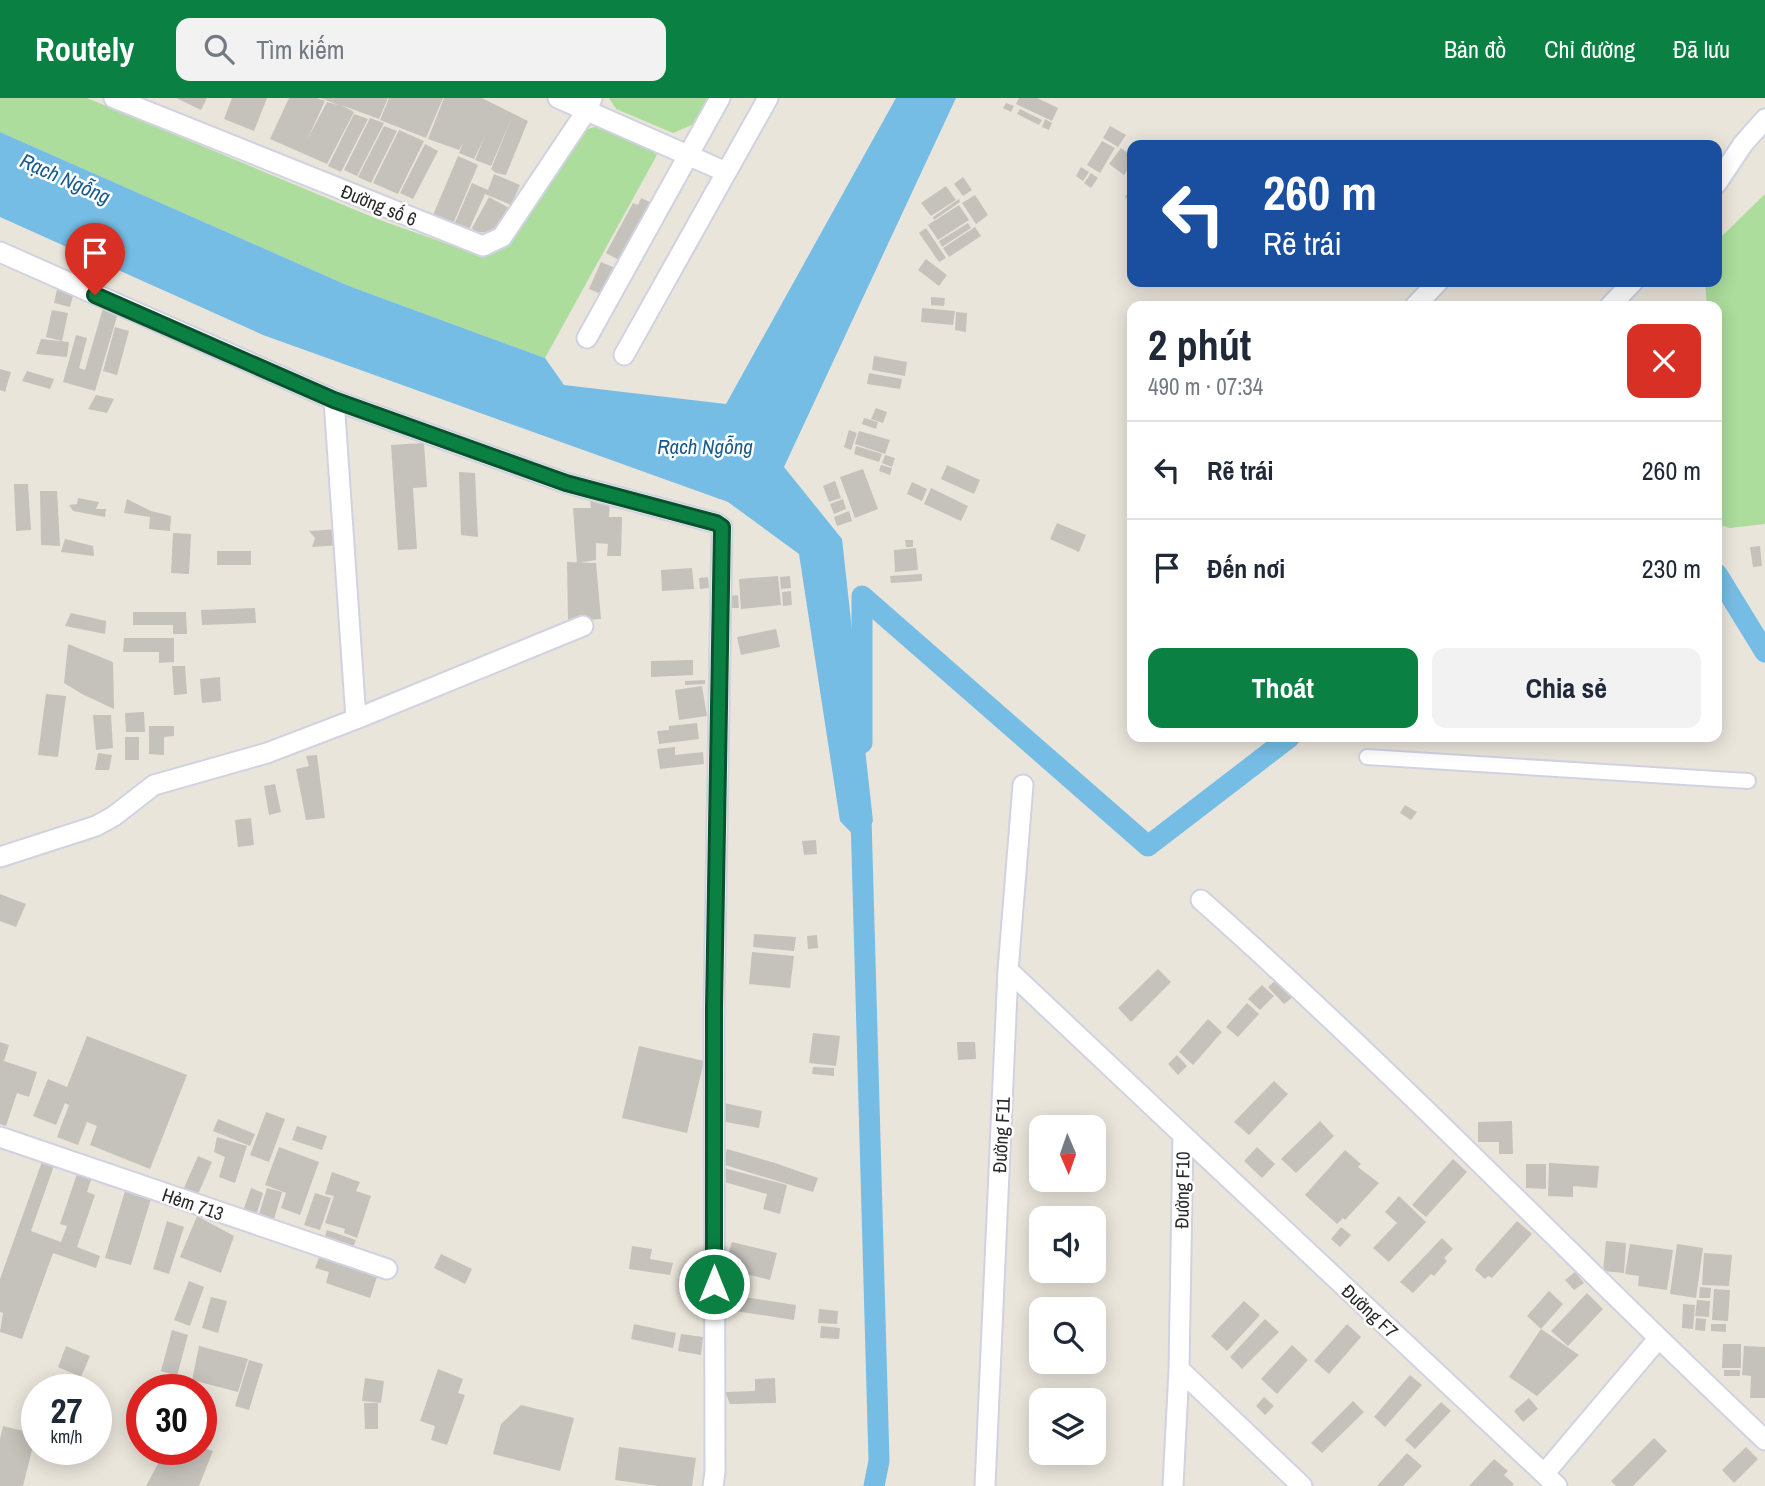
<!DOCTYPE html>
<html lang="vi">
<head>
<meta charset="utf-8">
<style>
  body { margin:0; font-family:"Archivo Narrow",sans-serif; background:#f2f2f3; color:#1f2937; height:100vh; display:flex; flex-direction:column; font-size:26px; white-space:nowrap }
  * { box-sizing:border-box; margin:0 }
  p { font-size:23px; color:#747a83 }
  .icon { flex:none; width:38px; height:38px; fill:none; stroke:currentColor; stroke-width:2; stroke-linecap:round; stroke-linejoin:round }
  .map { position:relative; flex:1; overflow:hidden }
  .details { position:absolute; left:1127px; top:203px; width:595px; height:441px; display:flex; flex-direction:column; background:#fff; border-radius:14px; box-shadow:0 4px 18px #0003 }
  .details>* { flex:none }
  .hud { position:absolute; left:1127px; top:42px; width:595px; height:147px; border-radius:14px; box-shadow:0 4px 18px #0003; background:#1a4fa0; color:#fff; overflow:hidden }
  .needle { width:46px; rotate:178deg }
  .tools { position:absolute; left:1029px; top:1017px; display:grid; gap:14px }
  .tools a { display:grid; place-items:center; width:77px; height:77px; border-radius:14px; background:#fff; box-shadow:0 4px 18px #0003; font-size:35px }
  .speed { position:absolute; left:21px; top:1276px; display:flex; gap:14px; font-size:35px; font-weight:700; text-align:center }
  .speed>* { display:grid; place-content:center; width:91px; height:91px; border-radius:50%; background:#fff; box-shadow:0 4px 18px #0003; line-height:1 }
  .speed small { font-size:18px; font-weight:400 }
  .speed .limit { border:10px solid #d22; background:#fff; color:#111 }
  .pin { position:absolute; display:grid; place-items:center; width:60px; height:60px; color:#fff; margin:-72px -30px; border-radius:50% 50% 50% 0; rotate:-45deg; box-shadow:0 0 7px #0007 }
  .pin .icon { rotate:45deg }
  .me { position:absolute; width:77px; margin:-38px; rotate:0deg; stroke-linejoin:round; filter:drop-shadow(0 0 5px #0008) }
  .turn { display:flex; align-items:center; gap:24px; height:147px; padding:0 21px; font-size:32px }
  .turn .icon { width:91px; height:91px; stroke-width:2.5 }
  .turn b { display:block; font-size:49px; line-height:60px }
  .round { display:grid; place-items:center; flex:none; width:74px; height:74px; border-radius:14px; background:#f2f2f3 }
  .headline { display:flex; align-items:center; justify-content:space-between; height:119px; padding:0 21px }
  h1 { font-size:42px; font-weight:700; line-height:52px }
  .action { display:flex; gap:14px; margin-top:auto; padding:14px 21px }
  .action a { flex:1; height:80px; border-radius:14px; background:#0b8043; color:#fff; font-size:28px; font-weight:700; line-height:80px; text-align:center }
  .action a+a { background:#f2f2f3; color:#1f2937 }
  ul { padding:0; list-style:none }
  li { display:flex; align-items:center; gap:21px; height:98px; padding:0 21px; border-top:2px solid #e0e1e3 }
  li div { flex:1 }
  li b { display:block; font-size:26px }
  li em { font-style:normal }
  header { display:flex; align-items:center; gap:42px; box-sizing:border-box; height:98px; padding:0 35px; background:#0b8043; color:#fff }
  header strong { font-size:33px }
  nav { display:flex; gap:38px; margin-inline-start:auto; font-size:24px }
  .search { width:490px; height:63px; background:#f2f2f3; display:flex; align-items:center; gap:18px; box-sizing:border-box; padding:0 24px; border-radius:14px; color:#747a83; font-size:26px }
  .map>svg:first-child { display:block }
  .green { fill:#acdd9c }
  .water { fill:#76bde5 }
  .lines { fill:none; stroke-linecap:round; stroke-linejoin:round }
  .canal { stroke:#76bde5; stroke-width:21 }
  .building { fill:#c5c2bb }
  .pedestrian-casing { stroke:#d1d2e1; stroke-width:18 }
  .minor-casing { stroke:#d1d2e1; stroke-width:23 }
  .pedestrian { stroke:#fff; stroke-width:14 }
  .minor { stroke:#fff; stroke-width:19 }
  .route-casing { stroke:#07532c; stroke-width:18 }
  .route { stroke:#0b8043; stroke-width:12 }
  .labels { text-anchor:middle; stroke-width:5; stroke-linejoin:round; paint-order:stroke }
  .street-label { font-size:19px; fill:#292929; stroke:#fff }
  .water-label { font-size:21px; font-style:italic; fill:#175a8e; stroke:#fff }
</style>
</head>
<body>
<header>
<strong>Routely</strong>
<div class="search"><svg class="icon" aria-label="search" viewBox="0 0 24 24"><circle cx="10" cy="10" r="6"/><path d="M15 15l6 6"/></svg>Tìm kiếm</div>
<nav><a>Bản đồ</a><a>Chỉ đường</a><a>Đã lưu</a></nav>
</header>
<div class="map">
<svg width="1765" height="1388" viewBox="0 0 1765 1388">
  <rect width="100%" height="100%" fill="#eae5db"/>
  <path class="green" d="M0 0H87L377 121 456 149 477 154 576 39C584 33 591 28 602 29 616 31 647 47 657 57L545 260 349 188 0 34Z
    M609 0H710L694 26 673 35 616 11Z
    M1765 96V426L1730 430 1717 426V208H1707L1705 184H1717V143Z"/>
  <path class="water" d="M896 0H956L784 369 842 441 873 723 861 745 840 723 799 456 728 404 263 237 0 119V34L349 188 545 260 564 287 726 306Z"/>
  <g class="lines">
    <path class="canal" d="M1717 476 1765 554
      M862 645V498L1148 748 1290 639
      M861 719 879 1363 874 1388"/>
  </g>
  <path class="building" d="M176 0H207L201 12Z
    M232 0H267L254 33 224 21Z
    M289 0H317L325 3 307 42 327 4 338 7 321 0H388L379 21 341 7 354 14 327 66 270 41Z
    M389 0H443L426 40 380 22Z
    M444 0H482L528 23 506 77 496 75 491 71 512 19 491 68 475 62 485 38 474 61 459 55 463 45 459 52 428 41Z
    M1019 0H1037L1058 10 1052 23 1016 6Z
    M1006 5 1014 8 1011 14 1003 10Z
    M1020 11 1042 22 1039 27 1017 16Z
    M354 16 368 21 341 74 328 68Z
    M370 20 384 25 357 78 344 72Z
    M1045 21 1052 25 1049 32 1042 29Z
    M384 28 397 33 371 85 358 79Z
    M1110 28 1126 37 1118 49 1103 40Z
    M399 32 424 43 398 96 373 85Z
    M1102 43 1115 50 1100 75 1087 67Z
    M425 46 438 53 413 101 400 95Z
    M1121 50 1132 58V65L1124 77 1109 66Z
    M458 58 478 67 453 126 433 117Z
    M1081 69 1089 74 1083 83 1076 78Z
    M1091 75 1098 80 1091 90 1084 85Z
    M494 76 520 87 511 107 485 96 467 136 453 129 472 85 488 92Z
    M963 79 972 92 963 98 954 86Z
    M946 88 956 102 931 118 921 105Z
    M1132 89V104L1125 99Z
    M975 97 988 117 976 126 962 105Z
    M489 99 511 111 497 135 475 134 472 130Z
    M641 100 652 105 621 163 606 155 633 105 638 107Z
    M959 101 960 104 934 122 933 119Z
    M959 107 969 122 938 142 928 127Z
    M968 125 971 130 942 149 939 143Z
    M975 129 981 138 949 159 943 150Z
    M926 130 946 160 939 164 919 135Z
    M926 161 947 177 939 188 918 172Z
    M601 164 615 170 603 197 589 191Z
    M58 187 75 191 70 209 54 205Z
    M931 199 945 200 944 208 931 207Z
    M103 210 118 215 95 293 63 284 76 237 87 240 79 270 85 272Z
    M922 210 955 213 953 227 921 224Z
    M52 212 68 215 62 243 46 239Z
    M956 214 967 215 966 234 955 232Z
    M115 229 129 233 117 277 103 273Z
    M41 241 69 244 67 259 36 256Z
    M874 258 907 264 905 278 872 272Z
    M0 271 11 274 5 294 0 292Z
    M27 273 54 281 50 291 22 283Z
    M869 275 902 281 900 291 867 286Z
    M96 297 114 301 107 315 88 311Z
    M876 310 887 314 883 325 871 321Z
    M864 320 878 324 876 331 862 326Z
    M849 332 857 335 851 352 844 349Z
    M859 333 890 342 885 356 855 346Z
    M424 345 427 389 413 390 417 451 398 452 391 347Z
    M856 348 882 356 879 364 854 356Z
    M885 357 895 360 892 369 882 365Z
    M881 367 892 370 890 377 879 373Z
    M947 367 980 382 974 396 941 381Z
    M863 371 878 411 855 420 840 379Z
    M459 374 475 375 478 439 461 437Z
    M835 383 841 400 829 404 823 388Z
    M912 384 927 391 922 403 907 396Z
    M14 386H28L31 432 16 433Z
    M931 390 968 408 961 423 924 406Z
    M40 393H57L60 448 41 447Z
    M78 400 99 404 96 411H106L105 419 73 413 69 407 77 406Z
    M590 400 610 401 609 419H622L621 458H607L608 446 596 445V462L577 465 573 410H591Z
    M127 401 151 413 171 418 170 433 149 431 150 419 124 415Z
    M843 401 846 411 834 416 830 406Z
    M849 413 852 423 837 428 834 419Z
    M1057 425 1086 437 1079 454 1050 441Z
    M340 431 341 447 312 449 315 440 309 433Z
    M173 435 191 436 189 476 171 475Z
    M65 441 93 448 94 458 61 454Z
    M905 442H913V449H906Z
    M1760 448 1762 468 1753 469 1750 449Z
    M916 450 918 472 895 474 894 452Z
    M217 453H251V467H217Z
    M567 464 596 465 601 521 568 523Z
    M692 470 694 491 662 493 661 472Z
    M922 476V483L891 485 890 478Z
    M778 478 781 507 741 511 739 481Z
    M790 478 791 490 781 491 780 479Z
    M708 479 709 490 700 491 699 480Z
    M791 493 792 507 783 508 782 494Z
    M738 497 739 510H731L730 498Z
    M255 510 256 525 202 527 201 512Z
    M133 514H186L187 536H173V527H133Z
    M71 515 106 523 105 536 65 528Z
    M776 531 780 549 741 557 737 539Z
    M124 540H174V564L159 565V554H123Z
    M68 546 113 564 114 611 82 596 64 585Z
    M693 562V577L651 579V563Z
    M172 568H185L187 596 174 597Z
    M220 579 221 603 202 605 200 581Z
    M705 582V586L685 587V583Z
    M702 588 707 618 679 622 675 592Z
    M46 596 66 598 58 659 38 657Z
    M144 614 145 634H126L125 615Z
    M93 617H111L113 650 96 652Z
    M697 625 699 641 659 646 657 633 669 632V628Z
    M149 628H174V638L164 639V657L149 656Z
    M125 639H139V662H125Z
    M675 649V657L703 654 704 666 660 671 657 651Z
    M98 655 112 657 109 672H95Z
    M317 657 325 720 306 722 296 671 309 668 306 658Z
    M275 686 281 714 269 717 264 688Z
    M1405 707 1417 714 1411 722 1400 715Z
    M251 720 254 747 238 749 235 722Z
    M816 742 817 756 804 757 802 743Z
    M0 796 26 806 16 829 0 823Z
    M754 836 796 839 794 853 753 849Z
    M817 837 818 850 808 851 807 838Z
    M752 854 794 858 790 890 749 886Z
    M1158 871 1171 884 1131 924 1118 910Z
    M1277 881 1293 899 1284 906 1268 889Z
    M1262 887 1274 898 1260 912 1248 901Z
    M1247 905 1259 916 1238 939 1226 929Z
    M1208 921 1222 934 1193 967 1179 954Z
    M813 935 840 938 836 968 809 965Z
    M87 938 187 977 150 1071 90 1047 97 1028 87 1024 78 1047 57 1039 69 1007 65 1005 56 1027 33 1018 48 981 67 989Z
    M0 944 9 947 4 963 37 974 29 999 17 995 6 1028 0 1026Z
    M957 944H975L976 961 958 962Z
    M639 948 704 963 687 1035 622 1020Z
    M1177 957 1187 968 1178 977 1168 966Z
    M813 969 834 970V978L812 976Z
    M1274 983 1288 996 1249 1037 1234 1024Z
    M724 1005 762 1013 759 1030 720 1023Z
    M266 1014 285 1021 269 1064 250 1057Z
    M218 1021 255 1036 250 1048 213 1033Z
    M1320 1023 1334 1038 1296 1075 1281 1061Z
    M1512 1023 1513 1056H1499V1044H1478V1024Z
    M297 1028 327 1038 322 1052 292 1042Z
    M217 1039 247 1048 235 1085 219 1079 225 1059 214 1054Z
    M279 1049 319 1064 300 1117 281 1110 286 1095 289 1096 265 1087Z
    M1257 1049 1275 1066 1262 1080 1244 1063Z
    M727 1051 775 1065 773 1074 775 1065 818 1080 813 1094 722 1066Z
    M1345 1052 1361 1066 1358 1069 1379 1085 1345 1122 1343 1120 1337 1126 1305 1097Z
    M44 1058 56 1062 31 1133 61 1144 67 1128 60 1126 79 1070 93 1076 87 1094 95 1097 77 1149 100 1158 96 1170 53 1155 22 1241 0 1234 3 1215 0 1214V1181Z
    M198 1058 212 1064 198 1096 184 1090Z
    M1453 1061 1467 1074 1426 1119 1412 1107Z
    M1549 1065 1599 1068 1597 1090 1573 1088V1099L1548 1098Z
    M1526 1066H1546V1091L1526 1090Z
    M724 1070 787 1087 780 1116 763 1111 767 1096 721 1083Z
    M332 1074 360 1084 356 1093 371 1098 357 1140 344 1135 345 1131 325 1125 334 1098 325 1096Z
    M251 1090 263 1095 256 1118 243 1113Z
    M267 1090 282 1094 274 1121 259 1116Z
    M125 1093 151 1101 131 1167 105 1160Z
    M315 1095 331 1100 320 1132 304 1127Z
    M1399 1098 1426 1124 1389 1164 1373 1150 1397 1125 1385 1114Z
    M197 1118 234 1138 221 1175 180 1159Z
    M167 1123 184 1129 169 1176 153 1171Z
    M1517 1123 1532 1136 1492 1180 1488 1178 1485 1181 1475 1172 1477 1168Z
    M1341 1129 1351 1137 1340 1149 1331 1141Z
    M327 1132 356 1142 352 1152 324 1141Z
    M1442 1140 1453 1151 1444 1160 1447 1163 1434 1178 1431 1176 1413 1195 1400 1184Z
    M1606 1143 1626 1145 1624 1175 1603 1173Z
    M732 1144 777 1155 770 1182 738 1174 741 1161 728 1157Z
    M1630 1146 1673 1152 1667 1192 1638 1188 1639 1178 1625 1176Z
    M1677 1146 1703 1150 1696 1200 1670 1196Z
    M632 1148 652 1151 650 1161 673 1165 670 1177 629 1171Z
    M1704 1155 1732 1157 1729 1188 1702 1187Z
    M441 1156 472 1171 465 1186 434 1170Z
    M320 1157 378 1176 370 1200 326 1185 329 1174 315 1170Z
    M1575 1174 1584 1185 1574 1192 1565 1182Z
    M189 1183 204 1189 190 1228 174 1222Z
    M1700 1189 1711 1190 1710 1200H1699Z
    M1714 1191 1730 1192 1728 1223 1712 1222Z
    M1549 1193 1563 1206 1541 1231 1527 1218Z
    M718 1195 796 1207 794 1222 716 1210Z
    M1587 1195 1603 1211 1568 1248 1551 1233Z
    M211 1199 227 1203 218 1235 202 1230Z
    M1697 1202 1710 1203 1709 1219 1695 1218Z
    M1244 1203 1260 1217 1227 1253 1211 1238Z
    M1683 1206 1695 1207 1693 1231 1682 1230Z
    M819 1211 838 1213 837 1226 818 1225Z
    M1696 1220 1706 1221 1705 1233 1695 1232Z
    M1265 1221 1279 1234 1242 1271 1230 1259Z
    M634 1226 676 1235 673 1250 631 1241Z
    M1347 1226 1361 1239 1329 1276 1314 1263Z
    M1711 1226H1726V1234L1711 1233Z
    M821 1228 840 1230 839 1241 820 1240Z
    M1541 1231 1579 1257 1537 1298 1509 1279Z
    M172 1232 188 1237 177 1278 161 1273Z
    M681 1236 703 1239 701 1257 678 1253Z
    M1723 1246H1741V1270H1722Z
    M1292 1247 1308 1262 1277 1296 1261 1281Z
    M66 1248 90 1258 81 1279 58 1269Z
    M199 1248 248 1261 238 1294 192 1282Z
    M1744 1248 1765 1249V1300H1750L1751 1278 1742 1277Z
    M249 1262 263 1266 249 1312 235 1308Z
    M438 1271 463 1281 458 1295 465 1297 447 1347 431 1342 435 1328 420 1323Z
    M1724 1272H1740V1278H1724Z
    M1410 1277 1422 1287 1385 1329 1374 1319Z
    M365 1280 384 1283 381 1305 362 1303Z
    M775 1280 776 1305 730 1306 725 1294 755 1293V1281Z
    M1264 1299 1274 1308 1265 1317 1256 1308Z
    M1529 1300 1538 1311 1523 1324 1514 1313Z
    M1353 1303 1364 1314 1322 1355 1311 1345Z
    M1441 1304 1451 1313 1415 1351 1405 1342Z
    M364 1305H378V1331H365Z
    M521 1307 574 1320 560 1373 493 1356 501 1326Z
    M3 1328 36 1336 23 1388H0V1341Z
    M1654 1340 1667 1353 1633 1388H1616L1611 1383Z
    M201 1349 213 1353 199 1388H146L166 1351H201Z
    M619 1349 696 1360 692 1388H658L615 1382Z
    M1746 1349 1758 1361 1734 1385 1722 1372Z
    M1407 1355 1422 1368 1403 1388H1377Z
    M1494 1361 1508 1373 1504 1377 1514 1386 1512 1388H1469Z"/>
  <g class="lines">
    <defs>
      <path id="pedestrian" d="M1367 659 1748 683"/>
      <path id="minor" d="M114 0 483 148 502 139 587 12 592 0
        M558 0 726 74
        M1717 85 1743 46 1765 21
        M0 154 334 302 566 385 716 425 722 429 714 910 715 1374 713 1388
        M1415 208 1438 184
        M1610 208 1633 184
        M587 240 720 0
        M624 257 768 0
        M334 302 356 621
        M0 759 96 728 114 718 154 687 267 655 356 621 583 528
        M1201 802C1396 975 1576 1164 1765 1342
        M1008 872 1183 1037 1179 1271 1173 1388
        M1183 1037 1557 1388
        M0 1039 387 1171
        M1179 1271 1302 1388
        M1544 1376 1658 1241
        M985 1388 1008 872 1023 687"/>
    </defs>
    <use href="#pedestrian" class="pedestrian-casing"/>
    <use href="#minor" class="minor-casing"/>
    <use href="#pedestrian" class="pedestrian"/>
    <use href="#minor" class="minor"/>
  </g>
  <g class="lines">
    <defs>
      <path id="route" d="M95 197 334 302 566 385 716 425 722 429 714 910V1186"/>
    </defs>
    <use href="#route" class="route-casing"/>
    <use href="#route" class="route"/>
  </g>
  <g class="labels">
    <g class="street-label">
      <text transform="translate(379 107) rotate(22)" y="7">Đường số 6</text>
      <text transform="translate(1001 1037) rotate(-87)" y="7">Đường F11</text>
      <text transform="translate(1182 1092) rotate(-89)" y="7">Đường F10</text>
      <text transform="translate(193 1106) rotate(19)" y="7">Hẻm 713</text>
      <text transform="translate(1370 1213) rotate(43)" y="7">Đường F7</text>
    </g>
    <g class="water-label">
      <text transform="translate(65 81) rotate(24)" y="7">Rạch Ngỗng</text>
      <text x="705" y="356">Rạch Ngỗng</text>
    </g>
  </g>
</svg>
<div class="tools">
<a><svg class="needle" viewBox="-14 -14 28 28"><path d="M0-13l5 13h-10z" fill="#e53935"/><path d="M0 13l5-13h-10z" fill="#747a83"/></svg></a>
<a><svg class="icon" aria-label="sound" viewBox="0 0 24 24"><path d="M4 9h4l5-4v14l-5-4H4zM17 9q2 3 0 6"/></svg></a>
<a><svg class="icon" aria-label="search" viewBox="0 0 24 24"><circle cx="10" cy="10" r="6"/><path d="M15 15l6 6"/></svg></a>
<a><svg class="icon" aria-label="layers" viewBox="0 0 24 24"><path d="M12 4l9 5-9 5-9-5zM3 14l9 5 9-5"/></svg></a>
</div>
<div class="speed"><div>27<small>km/h</small></div><div class="limit">30</div></div>
<div class="pin" style="left:95px;top:197px;background:#d93025"><svg class="icon" aria-label="arrive" viewBox="0 0 24 24"><path d="M6 21V4h12l-3 4 3 4H6"/></svg></div>
<svg class="me" style="left:714px;top:1186px" viewBox="-20 -20 40 40"><circle r="17" fill="#0b8043" stroke="#fff" stroke-width="3"/><path d="M0-11L8 9 0 5-8 9z" fill="#fff"/></svg>
<div class="hud">
<div class="turn"><svg class="icon" aria-label="left" viewBox="0 0 24 24"><path d="M17 20v-9H6M10 6l-5 5 5 5"/></svg><div><b>260 m</b>Rẽ trái</div></div>
</div>
<section class="details">
<div class="headline"><div><h1>2 phút</h1><p>490 m · 07:34</p></div><a class="round" style="background:#d93025;color:#fff"><svg class="icon" aria-label="close" viewBox="0 0 24 24"><path d="M6 6l12 12M18 6L6 18"/></svg></a></div>
<ul>
<li><svg class="icon" aria-label="left" viewBox="0 0 24 24"><path d="M17 20v-9H6M10 6l-5 5 5 5"/></svg><div><b>Rẽ trái</b></div><em>260 m</em></li>
<li><svg class="icon" aria-label="arrive" viewBox="0 0 24 24"><path d="M6 21V4h12l-3 4 3 4H6"/></svg><div><b>Đến nơi</b></div><em>230 m</em></li>
</ul>
<div class="action"><a>Thoát</a><a>Chia sẻ</a></div>
</section>
</div>
</body>
</html>
